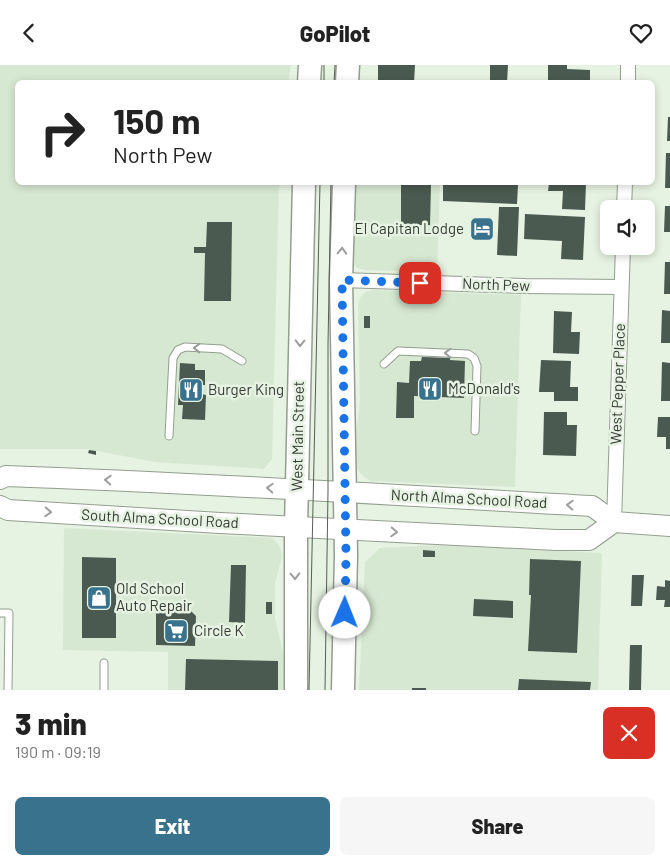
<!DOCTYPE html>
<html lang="en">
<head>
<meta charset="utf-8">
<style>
  body { margin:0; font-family:Barlow,sans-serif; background:#f6f6f6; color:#222; height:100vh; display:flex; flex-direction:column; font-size:19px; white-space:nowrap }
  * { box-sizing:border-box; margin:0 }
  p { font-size:16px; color:#767676 }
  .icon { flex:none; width:28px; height:28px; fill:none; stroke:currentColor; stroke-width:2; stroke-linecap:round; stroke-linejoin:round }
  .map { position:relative; height:625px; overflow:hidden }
  .panel { display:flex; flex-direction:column; background:#fff; flex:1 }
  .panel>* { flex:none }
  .banner { position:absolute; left:15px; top:15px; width:640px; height:105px; border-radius:8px; box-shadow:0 2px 8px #0003; background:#fff; color:#222; overflow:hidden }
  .fabs { position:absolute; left:600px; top:135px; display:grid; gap:10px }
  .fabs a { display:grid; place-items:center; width:55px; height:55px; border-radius:8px; background:#fff; box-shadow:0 2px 8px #0003; font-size:25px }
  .pin { position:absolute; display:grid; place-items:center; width:42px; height:42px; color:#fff; margin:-21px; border-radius:10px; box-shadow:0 2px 8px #0006 }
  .me { position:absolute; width:55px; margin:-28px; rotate:1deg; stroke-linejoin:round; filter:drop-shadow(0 0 4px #0008) }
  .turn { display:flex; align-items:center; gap:18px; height:105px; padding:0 15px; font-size:22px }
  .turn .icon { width:65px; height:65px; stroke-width:2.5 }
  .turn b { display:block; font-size:35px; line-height:42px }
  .round { display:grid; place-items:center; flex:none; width:52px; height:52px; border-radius:8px; background:#f6f6f6 }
  .overview { display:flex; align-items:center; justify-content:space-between; height:85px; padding:0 15px }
  h1 { font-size:30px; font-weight:800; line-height:38px }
  .button { display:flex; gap:10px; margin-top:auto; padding:10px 15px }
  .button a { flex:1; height:58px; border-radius:8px; background:#39728c; color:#fff; font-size:20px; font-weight:800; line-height:58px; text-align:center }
  .button a+a { background:#f6f6f6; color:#222 }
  header { display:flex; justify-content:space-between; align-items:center; height:65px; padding:0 15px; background:#fff; font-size:22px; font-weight:800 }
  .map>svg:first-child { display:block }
  .built { fill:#d7e8d2 }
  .building { fill:#4b5a50 }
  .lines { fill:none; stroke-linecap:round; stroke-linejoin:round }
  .service-casing { stroke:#939e8f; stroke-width:9 }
  .minor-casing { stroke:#939e8f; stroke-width:16 }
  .secondary-casing { stroke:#939e8f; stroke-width:22 }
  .primary-casing { stroke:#939e8f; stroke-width:25 }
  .service { stroke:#fff; stroke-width:7 }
  .minor { stroke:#fff; stroke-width:14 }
  .secondary { stroke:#fff; stroke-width:20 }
  .primary { stroke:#fff; stroke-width:22 }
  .tram { stroke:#585e56; stroke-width:1 }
  .oneway { stroke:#9b9e9a }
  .route { stroke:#1a73e8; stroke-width:9; stroke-dasharray:0 16.2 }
  .labels { text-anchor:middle; stroke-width:5; stroke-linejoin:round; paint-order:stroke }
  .poi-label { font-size:15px; fill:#373c36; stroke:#e6f2e2; text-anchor:start }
  .street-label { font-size:15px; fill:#373c36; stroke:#e6f2e2 }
</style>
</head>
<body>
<header><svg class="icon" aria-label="back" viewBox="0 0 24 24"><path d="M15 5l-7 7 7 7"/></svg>GoPilot<svg class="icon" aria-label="heart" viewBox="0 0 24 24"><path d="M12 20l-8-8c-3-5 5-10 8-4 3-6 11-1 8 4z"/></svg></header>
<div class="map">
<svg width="670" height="625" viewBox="0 0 670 625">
  <rect width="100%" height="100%" fill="#e6f2e2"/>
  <path class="built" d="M0 0H291L288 17 18 18V118H279L272 394 264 404 155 397 87 384H0Z
    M353 118H440L437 207 365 205 357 203 351 196Z
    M373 225 521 230 515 422 371 416 365 413 356 403 353 394 360 336 358 240 360 233 362 230 366 227Z
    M64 463 272 473 278 479 281 485 282 491 275 518V554L283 587 285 625H168V587L63 585Z
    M440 480 602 488 598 625H359L365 497 380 483Z"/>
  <path class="building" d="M378 0H415L414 18 378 17Z
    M490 0H508L507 18H490Z
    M548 0H567V4L590 5V18H562L548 16Z
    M668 52H670V76H667Z
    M666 88H670V123H665Z
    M443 118 518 120 517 139 443 136Z
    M549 118H586L585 145 562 144 563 126H548Z
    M401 120H431L430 160H401Z
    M665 141H670V167H664Z
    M499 142H519L517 191 497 190Z
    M525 149 585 152 583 195 561 194 562 176 524 174Z
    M207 157H232L231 236H204L205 188H194V182H206Z
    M665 197H670V229H664Z
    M662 245 670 246V278H661Z
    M554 246 572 247 571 267H580L579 289 553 288Z
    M364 251H370V263H364Z
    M422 292 450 293V295L465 296 464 333 414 331V353H396L397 317 409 318 410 296H421Z
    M541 295 571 296 570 322H578V336H554V327H539Z
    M662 297 670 298V336H661Z
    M180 298 195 299V305H205V320H202V329L206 330 205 355 182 354 183 340H178Z
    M544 347H567V360H577L576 391 543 390Z
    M658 352H670V384H666V372H657Z
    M89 385 96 386V390L88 388Z
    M423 485 435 486V492H423Z
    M82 492 116 493V573H82Z
    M530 494 581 496 577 588 528 586 531 530H529Z
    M231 500H246L245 558 229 557Z
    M632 510H644L642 541H631Z
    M665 515 670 516V542H664L665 535H656L657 521 665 522Z
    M474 534 513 536V553L473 551Z
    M266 537H272V549H266Z
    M156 540 186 541 196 551 195 581 156 580Z
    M630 580H642L641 625H629Z
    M186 594 278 596V625H185Z
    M519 614 591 617 590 625H518Z
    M412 623H426V625H412Z"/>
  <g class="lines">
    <defs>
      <path id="service" d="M384 299 398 286 468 289 474 293 477 301 475 366
        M169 371 173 293 178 285 185 282 222 284 242 296
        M0 548H9L8 625
        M104 625V598"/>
      <path id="minor" d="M628 18V0
        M624 144 625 118
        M341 215 525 221 621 222
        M614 457 623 181"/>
      <path id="secondary" d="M0 414 6 411C202 418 397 430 592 441L614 457 670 461
        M0 441 8 445 220 458 556 475H589L614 457"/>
      <path id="primary" d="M309 18 310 0
        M347 18 348 0
        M296 625V462L304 118
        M343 625 346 490 341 215 344 118"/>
    </defs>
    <use href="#service" class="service-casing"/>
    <use href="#minor" class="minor-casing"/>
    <use href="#secondary" class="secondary-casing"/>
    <use href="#primary" class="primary-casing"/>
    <use href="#service" class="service"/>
    <use href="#minor" class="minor"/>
    <use href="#secondary" class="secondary"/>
    <use href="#primary" class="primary"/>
    <path class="tram" d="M324 18V0
      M334 18 335 0
      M309 625 320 118
      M325 625 328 426V279L331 118"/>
  </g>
  <defs><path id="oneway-chevron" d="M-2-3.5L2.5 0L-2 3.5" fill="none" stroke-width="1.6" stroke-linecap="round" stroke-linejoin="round" transform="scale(1.25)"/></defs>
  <g class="oneway">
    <use href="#oneway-chevron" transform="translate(342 186) rotate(-88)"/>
    <use href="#oneway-chevron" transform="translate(300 278) rotate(91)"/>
    <use href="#oneway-chevron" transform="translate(197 283) rotate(-178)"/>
    <use href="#oneway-chevron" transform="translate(448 288) rotate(-178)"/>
    <use href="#oneway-chevron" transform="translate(108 415) rotate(-177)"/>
    <use href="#oneway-chevron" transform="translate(270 423) rotate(-177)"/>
    <use href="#oneway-chevron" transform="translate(570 440) rotate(-177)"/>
    <use href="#oneway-chevron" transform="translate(48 447) rotate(3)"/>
    <use href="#oneway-chevron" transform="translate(394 467) rotate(3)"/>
    <use href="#oneway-chevron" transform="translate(295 511) rotate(89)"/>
  </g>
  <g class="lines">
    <path class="route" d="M345 548 346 490 342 215 420 218"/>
  </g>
  <defs>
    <symbol id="hotel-square" viewBox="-11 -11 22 22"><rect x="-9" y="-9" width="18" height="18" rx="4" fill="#39728c" stroke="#e6f2e2"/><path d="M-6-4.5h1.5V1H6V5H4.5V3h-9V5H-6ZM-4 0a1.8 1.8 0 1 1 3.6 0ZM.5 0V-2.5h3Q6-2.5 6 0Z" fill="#fff"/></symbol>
    <symbol id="restaurant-square" viewBox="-11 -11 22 22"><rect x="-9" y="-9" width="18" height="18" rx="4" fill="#39728c" stroke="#e6f2e2"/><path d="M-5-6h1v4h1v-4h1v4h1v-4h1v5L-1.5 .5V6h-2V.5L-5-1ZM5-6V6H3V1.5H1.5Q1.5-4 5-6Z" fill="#fff"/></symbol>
    <symbol id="shop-square" viewBox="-11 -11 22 22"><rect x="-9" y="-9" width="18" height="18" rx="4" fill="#39728c" stroke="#e6f2e2"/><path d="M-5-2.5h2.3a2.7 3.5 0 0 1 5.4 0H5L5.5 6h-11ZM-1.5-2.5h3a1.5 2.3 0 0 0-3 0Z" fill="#fff"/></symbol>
    <symbol id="supermarket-square" viewBox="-11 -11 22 22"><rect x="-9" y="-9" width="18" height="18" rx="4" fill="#39728c" stroke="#e6f2e2"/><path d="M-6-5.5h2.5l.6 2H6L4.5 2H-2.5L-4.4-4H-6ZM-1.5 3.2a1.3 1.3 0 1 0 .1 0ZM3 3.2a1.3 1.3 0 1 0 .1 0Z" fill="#fff"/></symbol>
  </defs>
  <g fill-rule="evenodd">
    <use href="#hotel-square" x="468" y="150" width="28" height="28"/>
    <use href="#restaurant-square" x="416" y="310" width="28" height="28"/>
    <use href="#restaurant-square" x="177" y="311" width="28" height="28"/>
    <use href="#shop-square" x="85" y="519" width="28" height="28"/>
    <use href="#supermarket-square" x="162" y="552" width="28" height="28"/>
  </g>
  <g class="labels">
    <g class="poi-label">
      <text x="464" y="169" text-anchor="end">El Capitan Lodge</text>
      <text x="448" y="329">McDonald's</text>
      <text x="208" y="330">Burger King</text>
      <text x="116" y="529">Old School<tspan x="116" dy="17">Auto Repair</tspan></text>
      <text x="194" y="571">Circle K</text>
    </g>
    <g class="street-label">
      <text transform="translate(496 220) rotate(2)" y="5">North Pew</text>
      <text transform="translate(618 319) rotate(-88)" y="5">West Pepper Place</text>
      <text transform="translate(298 371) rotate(-89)" y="5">West Main Street</text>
      <text transform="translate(469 434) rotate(3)" y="5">North Alma School Road</text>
      <text transform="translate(160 454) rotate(3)" y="5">South Alma School Road</text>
    </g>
  </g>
</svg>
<div class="fabs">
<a><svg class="icon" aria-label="sound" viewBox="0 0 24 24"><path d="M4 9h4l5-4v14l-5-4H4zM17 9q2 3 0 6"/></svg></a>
</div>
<div class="pin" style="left:420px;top:218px;background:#d93025"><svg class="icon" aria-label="arrive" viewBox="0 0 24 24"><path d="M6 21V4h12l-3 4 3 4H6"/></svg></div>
<svg class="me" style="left:345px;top:548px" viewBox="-20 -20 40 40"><circle r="19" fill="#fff"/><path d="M0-13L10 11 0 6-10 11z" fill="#1a73e8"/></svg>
<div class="banner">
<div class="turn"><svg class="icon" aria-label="right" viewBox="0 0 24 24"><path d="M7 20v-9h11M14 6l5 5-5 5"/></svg><div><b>150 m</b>North Pew</div></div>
</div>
</div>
<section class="panel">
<div class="overview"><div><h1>3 min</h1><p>190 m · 09:19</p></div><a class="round" style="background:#d93025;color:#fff"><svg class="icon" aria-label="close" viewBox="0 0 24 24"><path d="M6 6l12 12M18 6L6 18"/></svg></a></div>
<div class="button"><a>Exit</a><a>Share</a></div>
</section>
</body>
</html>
